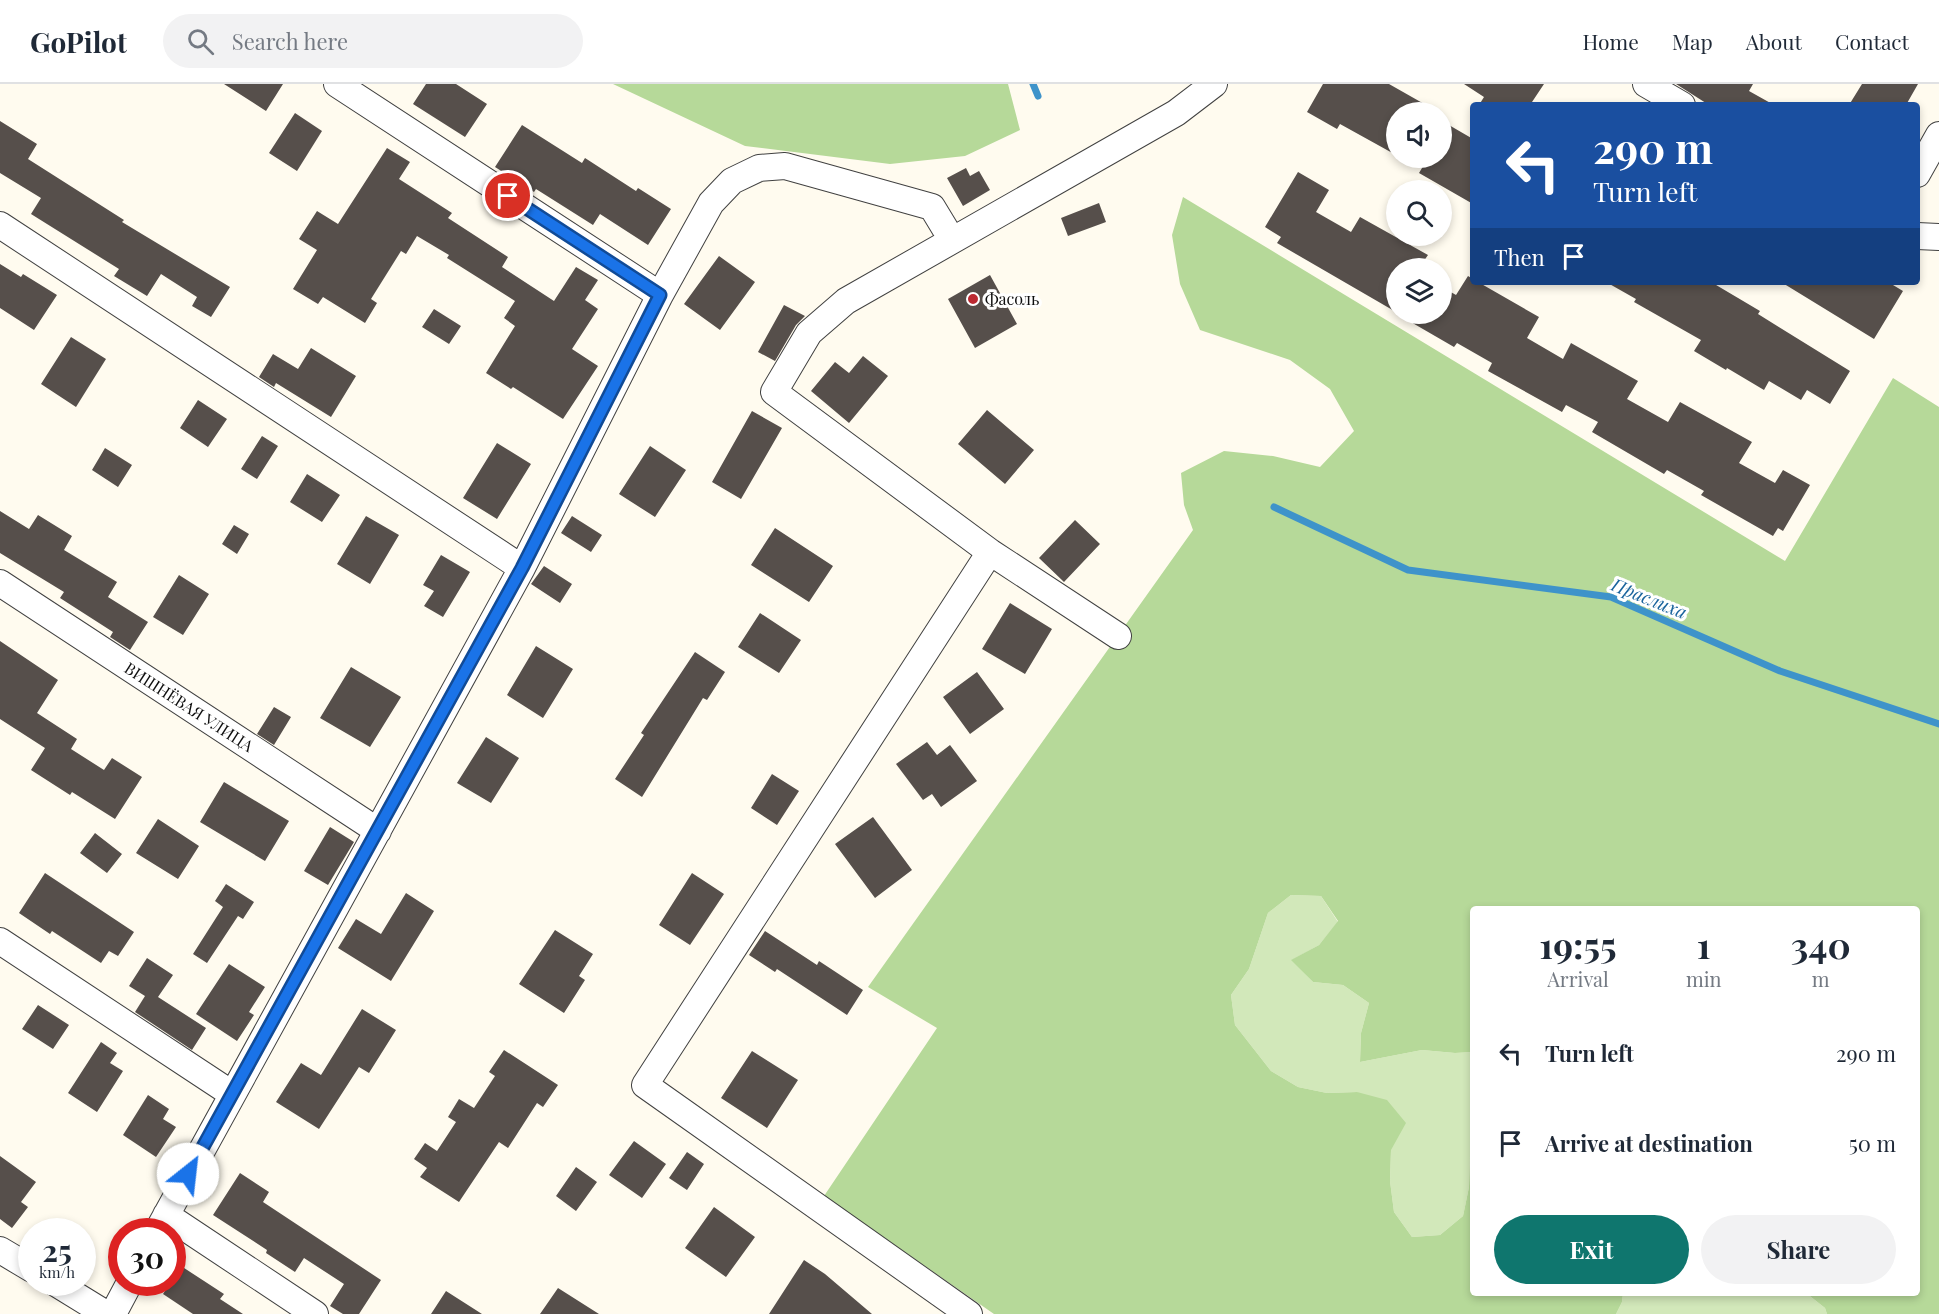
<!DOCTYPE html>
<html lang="en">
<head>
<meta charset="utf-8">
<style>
  body { margin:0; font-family:"Playfair Display",serif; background:#f2f2f3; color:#1f2937; height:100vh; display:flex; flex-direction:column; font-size:22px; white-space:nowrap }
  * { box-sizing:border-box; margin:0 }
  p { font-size:20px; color:#747a83 }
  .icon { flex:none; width:33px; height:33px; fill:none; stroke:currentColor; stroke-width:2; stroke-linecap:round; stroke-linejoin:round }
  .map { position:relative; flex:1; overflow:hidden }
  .details { position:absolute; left:1470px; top:822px; width:450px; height:390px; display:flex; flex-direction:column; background:#fff; border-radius:6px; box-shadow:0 3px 9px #0003 }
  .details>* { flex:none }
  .guide { position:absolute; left:1470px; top:18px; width:450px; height:183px; border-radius:6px; box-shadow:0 3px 9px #0003; background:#1a4fa0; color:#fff; overflow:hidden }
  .tools { position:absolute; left:1386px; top:18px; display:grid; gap:12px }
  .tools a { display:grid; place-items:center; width:66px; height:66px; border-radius:50%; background:#fff; box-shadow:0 3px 9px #0003; font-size:30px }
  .speed { position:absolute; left:18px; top:1134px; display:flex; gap:12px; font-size:30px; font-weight:700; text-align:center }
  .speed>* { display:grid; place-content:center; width:78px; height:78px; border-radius:50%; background:#fff; box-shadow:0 3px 9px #0003; line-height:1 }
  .speed small { font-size:15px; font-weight:400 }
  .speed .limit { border:9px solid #d22; background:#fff; color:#111 }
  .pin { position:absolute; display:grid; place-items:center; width:51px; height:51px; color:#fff; margin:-26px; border:3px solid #fff; border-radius:50%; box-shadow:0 2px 6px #0007 }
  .me { position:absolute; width:66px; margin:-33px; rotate:29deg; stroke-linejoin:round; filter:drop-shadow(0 0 4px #0008) }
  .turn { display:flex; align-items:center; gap:21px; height:126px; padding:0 24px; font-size:27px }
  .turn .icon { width:78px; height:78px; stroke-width:2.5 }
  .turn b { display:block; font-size:42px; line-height:51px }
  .then { display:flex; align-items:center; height:57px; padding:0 24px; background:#0003; gap:12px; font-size:22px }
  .eta { display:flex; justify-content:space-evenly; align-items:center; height:102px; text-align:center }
  .eta b { font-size:36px; font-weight:700; line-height:42px }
  .primary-button { display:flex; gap:12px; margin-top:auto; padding:12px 24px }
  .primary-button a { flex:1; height:69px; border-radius:36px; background:#0f766e; color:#fff; font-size:24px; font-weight:700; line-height:69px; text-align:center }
  .primary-button a+a { background:#f2f2f3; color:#1f2937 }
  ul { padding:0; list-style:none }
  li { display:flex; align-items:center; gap:18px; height:90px; padding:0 24px }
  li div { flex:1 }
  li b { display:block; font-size:22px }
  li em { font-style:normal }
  header { display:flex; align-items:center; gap:36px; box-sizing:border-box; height:84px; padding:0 30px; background:#fff; border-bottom:2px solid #e0e1e3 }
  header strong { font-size:28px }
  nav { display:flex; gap:33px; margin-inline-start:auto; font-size:21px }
  .search { width:420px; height:54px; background:#f2f2f3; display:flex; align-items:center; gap:15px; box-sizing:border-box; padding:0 21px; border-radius:33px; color:#747a83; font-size:22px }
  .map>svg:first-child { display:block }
  .green { fill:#d2e8ba }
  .forest { fill:#b6d999 }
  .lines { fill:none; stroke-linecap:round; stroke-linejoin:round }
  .stream { stroke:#3e93ca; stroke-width:7 }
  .building { fill:#564f4b }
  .street-casing { stroke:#414141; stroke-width:28 }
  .street { stroke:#fff; stroke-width:26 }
  .route-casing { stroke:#114b97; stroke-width:15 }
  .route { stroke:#1a73e8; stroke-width:10 }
  .poi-dot { fill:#bb2931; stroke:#fff; stroke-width:2 }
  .labels { text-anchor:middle; stroke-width:6; stroke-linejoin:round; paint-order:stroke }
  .poi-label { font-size:16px; fill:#0e0e0e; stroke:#fff; text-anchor:start }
  .street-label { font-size:16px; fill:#0e0e0e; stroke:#fff }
  .water-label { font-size:18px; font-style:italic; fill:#1a649d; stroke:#fff }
</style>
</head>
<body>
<header>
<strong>GoPilot</strong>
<div class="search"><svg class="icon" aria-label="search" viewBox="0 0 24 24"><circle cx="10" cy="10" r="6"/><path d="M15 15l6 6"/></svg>Search here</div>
<nav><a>Home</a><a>Map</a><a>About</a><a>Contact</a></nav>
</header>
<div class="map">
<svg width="1939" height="1230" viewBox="0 0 1939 1230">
  <rect width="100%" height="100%" fill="#fffbef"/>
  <path class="green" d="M1291 811 1321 812 1338 838 1319 861 1292 876 1313 898 1343 901 1369 919 1361 949 1360 978 1422 966 1455 969 1473 968V1065L1470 1072 1469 1103 1463 1132 1440 1151 1412 1153 1394 1128 1390 1097 1391 1066 1357 1008 1327 1009 1298 1003 1271 987 1235 941 1231 911 1249 885 1268 829Z
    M1623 1209H1806L1825 1224 1827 1230H1616L1622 1218Z"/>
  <path class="forest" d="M613 0H1008L1020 46 965 72 890 80 745 62Z
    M1183 113 1785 477 1893 294 1939 323V1230H1827L1825 1224 1806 1209H1917V825H1473V968L1455 969 1422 966 1360 978 1361 949 1369 919 1343 901 1313 898 1291 876 1319 861 1338 837 1321 812 1291 811 1268 829 1249 885 1231 911 1235 941 1271 987 1298 1003 1327 1009 1357 1008 1387 1016 1406 1039 1391 1066 1390 1097 1394 1128 1412 1153 1440 1151 1463 1132 1469 1103 1470 1072 1473 1065V1209H1623L1622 1218 1616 1230H994L824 1112 937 944 868 903 1193 446 1184 421 1181 389 1224 367 1273 372 1320 383 1354 347 1330 305 1290 276 1200 246 1180 200 1172 151Z"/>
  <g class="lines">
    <path class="stream" d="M1033 0 1038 12
      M1274 423 1408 486 1611 513 1780 587 1939 640"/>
  </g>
  <path class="building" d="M224 0H283L266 27Z
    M426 0H456L487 20 465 53 413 20Z
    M1323 0H1389L1426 21H1415L1428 28H1396V71L1340 40 1337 45 1307 28Z
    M1464 0H1544L1530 21H1479L1484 13Z
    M1676 0H1753L1749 7 1774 21H1709Z
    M1862 0H1918L1906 21H1849Z
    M295 29 322 47 297 87 269 69Z
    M0 37 37 60 28 75 124 136 122 138 230 203 211 233 192 222 197 213 161 190 147 212 114 192 119 185 31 130 41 114 0 89Z
    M1442 37 1473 55V120L1419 89 1428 74H1442Z
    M522 41 582 79 585 74 636 107 638 104 671 125 648 161 600 130 593 141 536 105 534 108 495 83Z
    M387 64 410 78 399 95 452 129 448 134 508 173 502 183 554 217 576 183 598 196 585 216 598 225 572 265 598 282 563 335 513 303 511 305 486 289 515 242 504 234 515 217 447 174 449 171 417 152 406 170 401 167 371 215 377 219 365 239 323 213 318 220 293 205 317 166 299 155 317 127 338 140Z
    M966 84 970 92 979 87 990 106 963 122 947 94Z
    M1298 88 1329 106 1316 128 1351 148 1360 133 1428 171 1419 184H1396V228L1277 159 1281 153 1265 143Z
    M1099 119 1106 138 1068 152 1061 134Z
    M719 172 755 198 720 246 684 220Z
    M0 180 21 193 23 190 57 211 34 246 0 224Z
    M990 191 1017 240 975 264 948 215Z
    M1468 192 1473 195V198H1478L1539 233 1527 254 1563 275 1571 259 1638 297 1627 315 1668 338 1680 318 1752 358 1739 379 1775 399 1783 386 1810 401 1783 447 1778 444 1773 452 1701 411 1704 407 1667 386 1664 390 1592 348 1598 338 1566 321 1562 328 1488 287 1492 279 1457 259 1454 263 1397 230H1442V203L1456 211Z
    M1606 198H1711L1760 227 1758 230 1850 287 1830 320 1807 306 1801 316 1769 297 1764 306 1727 284 1726 286 1694 267 1701 256 1634 218 1636 215Z
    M1781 198H1888L1903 207 1874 255Z
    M784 221 805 232 796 241 775 277 758 268Z
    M434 225 461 242 449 260 422 243Z
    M71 253 106 275 76 323 41 300Z
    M311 264 356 292 331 333 276 299 274 303 259 293 273 270 298 285Z
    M863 272 888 292 849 339 811 307 835 278 849 289Z
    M198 316 227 335 208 363 180 344Z
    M987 326 1034 366 1005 400 958 360Z
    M752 327 782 344 741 415 712 398Z
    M262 352 278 362 257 395 241 385Z
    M497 359 531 380 497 435 463 414Z
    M650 362 686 386 655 433 619 410Z
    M105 364 132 381 118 403 92 386Z
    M307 390 340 411 322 438 290 418Z
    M0 427 29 445 38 431 72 452 64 466 117 498 108 513 148 538 130 566 110 553 113 548 60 514 64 508 0 469Z
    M366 432 399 451 370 500 337 480Z
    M572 432 602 451 591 468 561 449Z
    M1075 436 1100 460 1064 498 1039 474Z
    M234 441 249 450 237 470 222 460Z
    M775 444 833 482 809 518 751 481Z
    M441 471 470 488 443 533 424 522 434 507 423 501Z
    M544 482 572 500 560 519 531 500Z
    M179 491 209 510 183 551 153 533Z
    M1010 519 1052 545 1025 590 982 565Z
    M760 529 801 556 779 589 738 563Z
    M0 557 58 596 37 629 77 655 71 665 104 686 112 674 142 693 115 735 72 708 70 711 31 686 45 664 0 635Z
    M536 562 573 585 543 634 507 611Z
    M695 568 725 588 707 616 703 614 642 713 615 695 644 651 641 649Z
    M351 583 401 613 370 663 320 634Z
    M977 588 1004 625 970 650 943 613Z
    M274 623 291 633 274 661 257 650Z
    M486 653 519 674 491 719 457 699Z
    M927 658 937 671 950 661 977 697 941 723 932 710 923 716 896 680Z
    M772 690 799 707 777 741 751 724Z
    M224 698 289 737 265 777 200 738Z
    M873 733 912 786 875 814 835 760Z
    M158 735 199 762 178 795 136 769Z
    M330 743 354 758 328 801 304 787Z
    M95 749 122 770 107 789 80 769Z
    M45 789 134 848 118 872 109 867 101 879 52 847 50 850 19 829Z
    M692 789 724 810 690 861 659 841Z
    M226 800 254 818 243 835 238 832 207 879 193 870 223 823 215 817Z
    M406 809 434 827 391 897 338 864 356 835 381 850Z
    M555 846 593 870 579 892 585 896 564 929 519 900Z
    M765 847 817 881 819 877 863 906 847 931 777 885 775 888 749 871Z
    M147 874 173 891 158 913 206 944 192 966 135 928 145 912 129 902Z
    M229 880 265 903 249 928 254 931 237 957 196 930Z
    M38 921 69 941 53 965 22 945Z
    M362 925 396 946 369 989 359 983 319 1045 276 1018 301 979 321 991Z
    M101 958 117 969 110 979 123 987 97 1028 68 1009Z
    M504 966 558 1001 543 1023 537 1019 508 1064 499 1058 459 1118 420 1093 427 1084 414 1075 425 1059 437 1067 456 1038 448 1033 459 1015 474 1024 495 992 489 988Z
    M752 967 798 996 767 1044 721 1014Z
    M148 1011 169 1025 163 1035 176 1043 156 1073 123 1051Z
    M634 1057 666 1080 642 1114 609 1091Z
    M687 1068 704 1080 687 1106 669 1094Z
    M0 1072 36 1098 21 1118 28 1123 12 1144 0 1135Z
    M576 1083 597 1098 576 1127 556 1112Z
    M240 1089 269 1108 263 1118 381 1196 359 1230H343L330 1222 344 1200 304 1174 295 1188 266 1169 267 1166 213 1131Z
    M714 1123 755 1153 726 1193 685 1164Z
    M804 1176 825 1190 872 1230H769Z
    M181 1182 224 1210 220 1215 243 1230H193L163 1210 171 1198H172V1196Z
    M558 1204 599 1230H540Z
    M446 1207 482 1230H431Z"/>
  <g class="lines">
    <defs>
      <path id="street" d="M337 0 660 211
        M1646 0 1682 21
        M1917 90 1939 51
        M0 141 522 484
        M1917 152 1939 153
        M990 468 1118 552
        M0 499 378 747
        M0 857 232 1010
        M166 1131 315 1230
        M157 1148 522 484 660 211 711 119 732 97 759 84 785 82 932 123 952 156
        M0 1166 32 1185
        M54 1198 106 1230
        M113 1230 130 1198
        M969 1230 645 1001 990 468 774 308 809 249 846 217 1176 29 1214 0"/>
    </defs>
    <use href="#street" class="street-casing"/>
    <use href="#street" class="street"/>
  </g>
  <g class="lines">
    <defs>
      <path id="route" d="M188 1090 522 484 660 211 508 112"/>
    </defs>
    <use href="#route" class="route-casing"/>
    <use href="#route" class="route"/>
  </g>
  <circle class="poi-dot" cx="973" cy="215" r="6"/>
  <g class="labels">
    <g class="poi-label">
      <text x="985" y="221">Фасоль</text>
    </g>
    <g class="street-label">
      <text transform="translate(189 623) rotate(33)" y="6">ВИШНЁВАЯ УЛИЦА</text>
    </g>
    <g class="water-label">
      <text transform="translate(1649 515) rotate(22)" y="6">Праслиха</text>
    </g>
  </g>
</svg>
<div class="tools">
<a><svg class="icon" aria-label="sound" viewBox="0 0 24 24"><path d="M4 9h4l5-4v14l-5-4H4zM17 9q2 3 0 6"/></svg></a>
<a><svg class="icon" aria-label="search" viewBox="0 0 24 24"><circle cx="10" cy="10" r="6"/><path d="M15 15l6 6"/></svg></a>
<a><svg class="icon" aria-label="layers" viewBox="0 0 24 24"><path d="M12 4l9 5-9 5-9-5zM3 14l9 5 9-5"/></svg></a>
</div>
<div class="speed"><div>25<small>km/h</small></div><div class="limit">30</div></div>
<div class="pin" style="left:508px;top:112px;background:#d93025"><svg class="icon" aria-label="arrive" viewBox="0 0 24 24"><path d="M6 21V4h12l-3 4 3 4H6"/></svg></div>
<svg class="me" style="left:188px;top:1090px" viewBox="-20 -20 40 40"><circle r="19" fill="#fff"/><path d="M0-13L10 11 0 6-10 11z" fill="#1a73e8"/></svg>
<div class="guide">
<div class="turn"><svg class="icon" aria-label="left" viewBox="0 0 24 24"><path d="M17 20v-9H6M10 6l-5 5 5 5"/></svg><div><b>290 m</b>Turn left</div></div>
<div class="then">Then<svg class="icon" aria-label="arrive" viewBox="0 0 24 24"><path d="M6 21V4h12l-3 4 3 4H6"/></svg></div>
</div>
<section class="details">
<div class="eta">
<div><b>19:55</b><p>Arrival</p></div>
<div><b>1</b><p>min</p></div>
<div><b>340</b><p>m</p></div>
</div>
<ul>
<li><svg class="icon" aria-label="left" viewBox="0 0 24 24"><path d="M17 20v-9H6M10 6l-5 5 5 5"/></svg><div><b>Turn left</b></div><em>290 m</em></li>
<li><svg class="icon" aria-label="arrive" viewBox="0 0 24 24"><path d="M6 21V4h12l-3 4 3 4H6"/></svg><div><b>Arrive at destination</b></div><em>50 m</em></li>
</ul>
<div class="primary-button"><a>Exit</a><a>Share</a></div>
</section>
</div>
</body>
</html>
